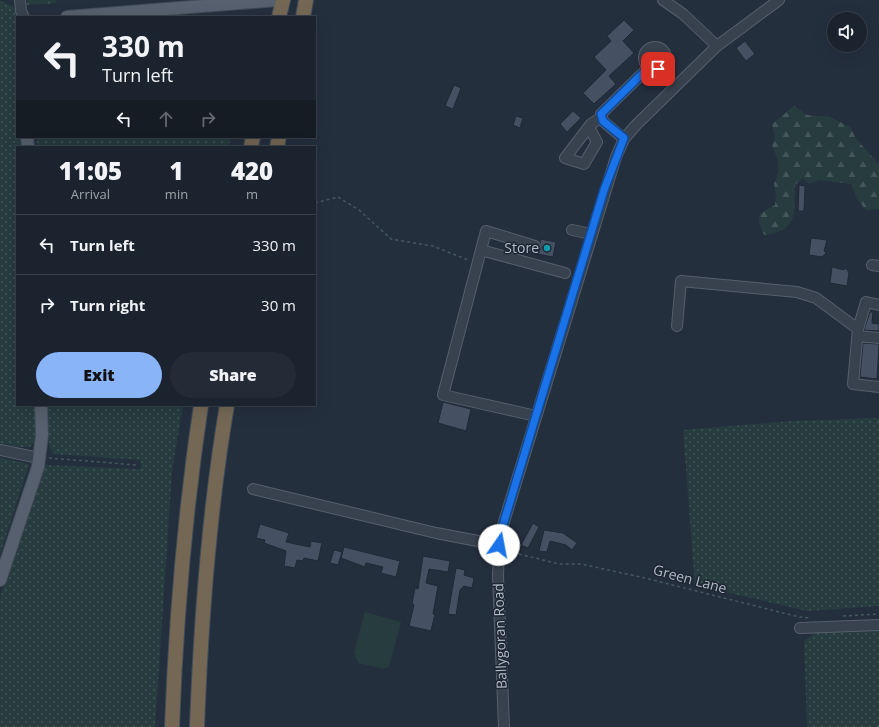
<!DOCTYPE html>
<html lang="en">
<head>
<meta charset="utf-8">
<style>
  body { margin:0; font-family:"Open Sans",sans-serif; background:#242b36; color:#f1f3f6; height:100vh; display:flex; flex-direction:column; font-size:15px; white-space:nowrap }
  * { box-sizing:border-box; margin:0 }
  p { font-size:13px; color:#a0a4aa }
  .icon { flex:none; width:22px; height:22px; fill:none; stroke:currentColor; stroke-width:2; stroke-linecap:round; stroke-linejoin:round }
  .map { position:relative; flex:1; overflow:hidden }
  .details { position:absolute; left:16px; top:146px; width:300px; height:260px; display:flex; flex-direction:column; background:#1b232e; border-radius:0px; box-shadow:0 4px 16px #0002,0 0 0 1px #39404a }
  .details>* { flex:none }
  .banner { position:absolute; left:16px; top:16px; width:300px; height:122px; border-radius:0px; box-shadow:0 4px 16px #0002,0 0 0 1px #39404a; background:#1b232e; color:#f1f3f6; overflow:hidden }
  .tools { position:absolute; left:827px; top:12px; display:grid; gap:8px }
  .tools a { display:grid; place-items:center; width:40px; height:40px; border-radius:50%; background:#1b232e; box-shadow:0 4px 16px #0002,0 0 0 1px #39404a; font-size:20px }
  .pin { position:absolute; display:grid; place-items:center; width:34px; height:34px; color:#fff; margin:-17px; border-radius:8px; box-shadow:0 2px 6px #0006 }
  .me { position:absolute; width:44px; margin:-22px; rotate:12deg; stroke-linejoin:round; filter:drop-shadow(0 0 3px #0008) }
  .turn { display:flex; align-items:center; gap:14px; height:84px; padding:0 20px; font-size:18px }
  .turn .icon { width:52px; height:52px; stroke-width:2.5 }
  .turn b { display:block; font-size:28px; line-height:34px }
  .lanes { display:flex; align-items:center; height:38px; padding:0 20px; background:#0003; justify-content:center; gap:20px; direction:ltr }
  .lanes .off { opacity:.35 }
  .eta { display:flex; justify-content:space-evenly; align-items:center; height:68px; text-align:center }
  .eta b { font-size:24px; font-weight:800; line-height:28px }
  .primary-button { display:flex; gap:8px; margin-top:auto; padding:8px 20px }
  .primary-button a { flex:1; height:46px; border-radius:24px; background:#8ab4f8; color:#111; font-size:16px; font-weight:800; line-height:46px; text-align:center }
  .primary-button a+a { background:#242b36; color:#f1f3f6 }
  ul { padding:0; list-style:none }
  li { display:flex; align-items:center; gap:12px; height:60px; padding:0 20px; border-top:1px solid #39404a }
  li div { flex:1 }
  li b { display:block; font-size:15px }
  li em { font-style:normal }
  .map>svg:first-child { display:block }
  .green { fill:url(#green-dots) }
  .forest { fill:url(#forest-firs) }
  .pitch { fill:#263c3f }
  .building { fill:#455162; stroke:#1f2835 }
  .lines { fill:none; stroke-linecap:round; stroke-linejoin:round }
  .minor-casing { stroke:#565f6c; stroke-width:12 }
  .major-casing { stroke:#414a57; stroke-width:14 }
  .highway-casing { stroke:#434c59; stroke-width:16 }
  .path { stroke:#44595c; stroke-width:1.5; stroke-dasharray:3 3; stroke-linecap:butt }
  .minor { stroke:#38414e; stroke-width:10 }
  .major { stroke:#56606e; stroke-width:12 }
  .highway { stroke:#746855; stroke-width:14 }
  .route-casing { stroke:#114b97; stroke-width:10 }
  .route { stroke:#1a73e8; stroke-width:7 }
  .culture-dot { fill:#0f9aa8; stroke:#1d2633; stroke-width:1.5 }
  .labels { text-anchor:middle; stroke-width:3; stroke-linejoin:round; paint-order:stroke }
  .poi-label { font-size:14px; fill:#b4bcc9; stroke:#1d2633; text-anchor:end }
  .street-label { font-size:14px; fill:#b4bcc9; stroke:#1d2633 }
</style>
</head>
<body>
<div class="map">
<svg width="879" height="727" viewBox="0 0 879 727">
  <defs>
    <pattern id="green-dots" width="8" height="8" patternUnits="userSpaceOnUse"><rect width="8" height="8" fill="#263c3f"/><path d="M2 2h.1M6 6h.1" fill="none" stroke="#435659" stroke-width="1.8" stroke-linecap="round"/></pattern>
    <pattern id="forest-firs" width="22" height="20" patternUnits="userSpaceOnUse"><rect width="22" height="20" fill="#263c3f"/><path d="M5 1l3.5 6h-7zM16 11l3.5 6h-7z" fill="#435659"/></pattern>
  </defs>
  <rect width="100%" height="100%" fill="#242f3e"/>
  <path class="green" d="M0 1 15 8 17 137H22L23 147H17V405H36C37 419 41 436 30 447H19L0 443Z
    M36 137H231L229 147H36Z
    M47 405H183L172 471 155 727H0V597L46 465 141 469V460L54 454 49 447Z
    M879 418V606L807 611 695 585 683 430 793 421Z
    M0 458 29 464 0 554Z
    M869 629H879V727H807L804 641 815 633Z"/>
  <path class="forest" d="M28 0H56V3L27 5Z
    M794 106 807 115 830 117 850 127 857 140 879 164V209L866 210 857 199 851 184 819 180 809 184 803 178 795 185C794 213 799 231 764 235L759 222 760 214 775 205 776 196 774 183C782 169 778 160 772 145L775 138 772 124Z"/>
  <path class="pitch" d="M365 612 401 622 389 667 383 669 358 663 354 652Z"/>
  <path class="building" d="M624 20 634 30 623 41 634 53 609 76 616 84 594 104 583 93 606 70 594 57 611 41 607 36Z
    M745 41 755 54 746 61 736 48Z
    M454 85 461 88 453 109 445 106Z
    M573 111 581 118 567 132 560 124Z
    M516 116 523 118 520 128 513 125Z
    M799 185 805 186 804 211H798Z
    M811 238 827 240 824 251 826 253 822 257 809 255Z
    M540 239 556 242 553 257 537 254 541 248Z
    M832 267 844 270 846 268 849 273 847 286 830 283Z
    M870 312H873L872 323 879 324V331L864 330Z
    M863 343 879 344 877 379 860 377Z
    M443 402 471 409 466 431 438 423Z
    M533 523 539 527 528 548 521 545Z
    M260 524 289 533 286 542 310 547 311 541 322 543 318 561 304 558 303 561 297 560 295 568 284 566 286 551 264 543 265 540 256 538Z
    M544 530 563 533 577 543 572 550 566 545 550 541 547 552 539 551Z
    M344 547 400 561 396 577 381 573 383 567 366 563 365 567 341 558Z
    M334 550 342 552 338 565 330 563Z
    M423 556 450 561 448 572 429 569 426 583 438 586 433 614H435L431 631 409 626 414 605 412 604 415 588 418 589Z
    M456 568 465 570 464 575 474 578 472 588 464 586 460 590 456 615 448 614Z"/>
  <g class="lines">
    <defs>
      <path id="minor" d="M20 0 21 11 24 17
        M663 0 683 14 717 46
        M644 58a11 11 0 1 1 22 0a11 11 0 1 1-22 0Z
        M589 127 597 142 584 164 565 158 591 124 602 117
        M624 139 603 121 601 114 649 67
        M572 230 591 234
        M481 250 486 231 535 246
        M872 265 879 266
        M677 326 681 281 797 292 816 298 858 329 866 302 879 305
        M858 329 853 384 879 387
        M858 336 879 338
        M536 416 443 395 481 250 565 273
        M0 450 39 458
        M253 489 436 533 499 545
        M800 628 879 625
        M504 727 498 576 499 545 503 525 616 157 624 139 636 125 717 46 779 0"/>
      <path id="major" d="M67 17 278 0
        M27 137 28 147
        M0 580 38 467 42 435 41 405"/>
      <path id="highway" d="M279 17 283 0
        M303 17 306 0
        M251 147 253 137
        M277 147 279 137
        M172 727C176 619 185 512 201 405
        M197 727C201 619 209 511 227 405"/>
    </defs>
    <use href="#minor" class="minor-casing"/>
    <use href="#major" class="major-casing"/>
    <use href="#highway" class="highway-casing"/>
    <path class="path" d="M315 203 338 197 359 210 391 239 433 246 468 260
      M49 458 137 465
      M508 549 519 554 559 564H581L645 578 799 617 811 618
      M843 616 879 614"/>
    <use href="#minor" class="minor"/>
    <use href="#major" class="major"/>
    <use href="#highway" class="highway"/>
  </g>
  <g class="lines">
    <defs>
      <path id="route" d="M499 545 503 525 604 190 624 138 603 121 601 114 649 67 658 69"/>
    </defs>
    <use href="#route" class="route-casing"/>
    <use href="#route" class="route"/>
  </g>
  <circle class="culture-dot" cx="547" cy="248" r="4"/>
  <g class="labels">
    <g class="poi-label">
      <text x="539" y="253">Store</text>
    </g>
    <g class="street-label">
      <text transform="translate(690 579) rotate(15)" y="5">Green Lane</text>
      <text transform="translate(500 636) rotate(-92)" y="5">Ballygoran Road</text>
    </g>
  </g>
</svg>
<div class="tools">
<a><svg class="icon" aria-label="sound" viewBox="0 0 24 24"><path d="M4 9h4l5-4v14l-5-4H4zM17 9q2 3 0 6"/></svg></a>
</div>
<div class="pin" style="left:658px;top:69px;background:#d93025"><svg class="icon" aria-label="arrive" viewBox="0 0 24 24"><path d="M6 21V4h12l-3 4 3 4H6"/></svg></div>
<svg class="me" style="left:499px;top:545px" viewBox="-20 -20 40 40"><circle r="19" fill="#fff"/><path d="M0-13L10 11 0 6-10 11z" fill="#1a73e8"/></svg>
<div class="banner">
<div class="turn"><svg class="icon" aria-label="left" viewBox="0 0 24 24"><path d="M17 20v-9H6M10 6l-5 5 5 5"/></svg><div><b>330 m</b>Turn left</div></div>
<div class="lanes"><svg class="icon" aria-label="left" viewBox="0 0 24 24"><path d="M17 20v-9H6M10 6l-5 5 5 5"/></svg><svg class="icon off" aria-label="ahead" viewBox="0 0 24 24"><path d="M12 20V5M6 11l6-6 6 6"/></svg><svg class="icon off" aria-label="right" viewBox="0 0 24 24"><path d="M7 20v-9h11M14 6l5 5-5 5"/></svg></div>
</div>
<section class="details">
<div class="eta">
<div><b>11:05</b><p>Arrival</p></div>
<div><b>1</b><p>min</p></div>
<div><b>420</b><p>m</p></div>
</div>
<ul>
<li><svg class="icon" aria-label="left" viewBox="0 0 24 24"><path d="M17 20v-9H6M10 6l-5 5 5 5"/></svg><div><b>Turn left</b></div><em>330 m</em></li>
<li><svg class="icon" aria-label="right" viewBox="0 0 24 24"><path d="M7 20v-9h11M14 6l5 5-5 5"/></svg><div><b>Turn right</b></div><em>30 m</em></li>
</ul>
<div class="primary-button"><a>Exit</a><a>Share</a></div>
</section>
</div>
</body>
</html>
